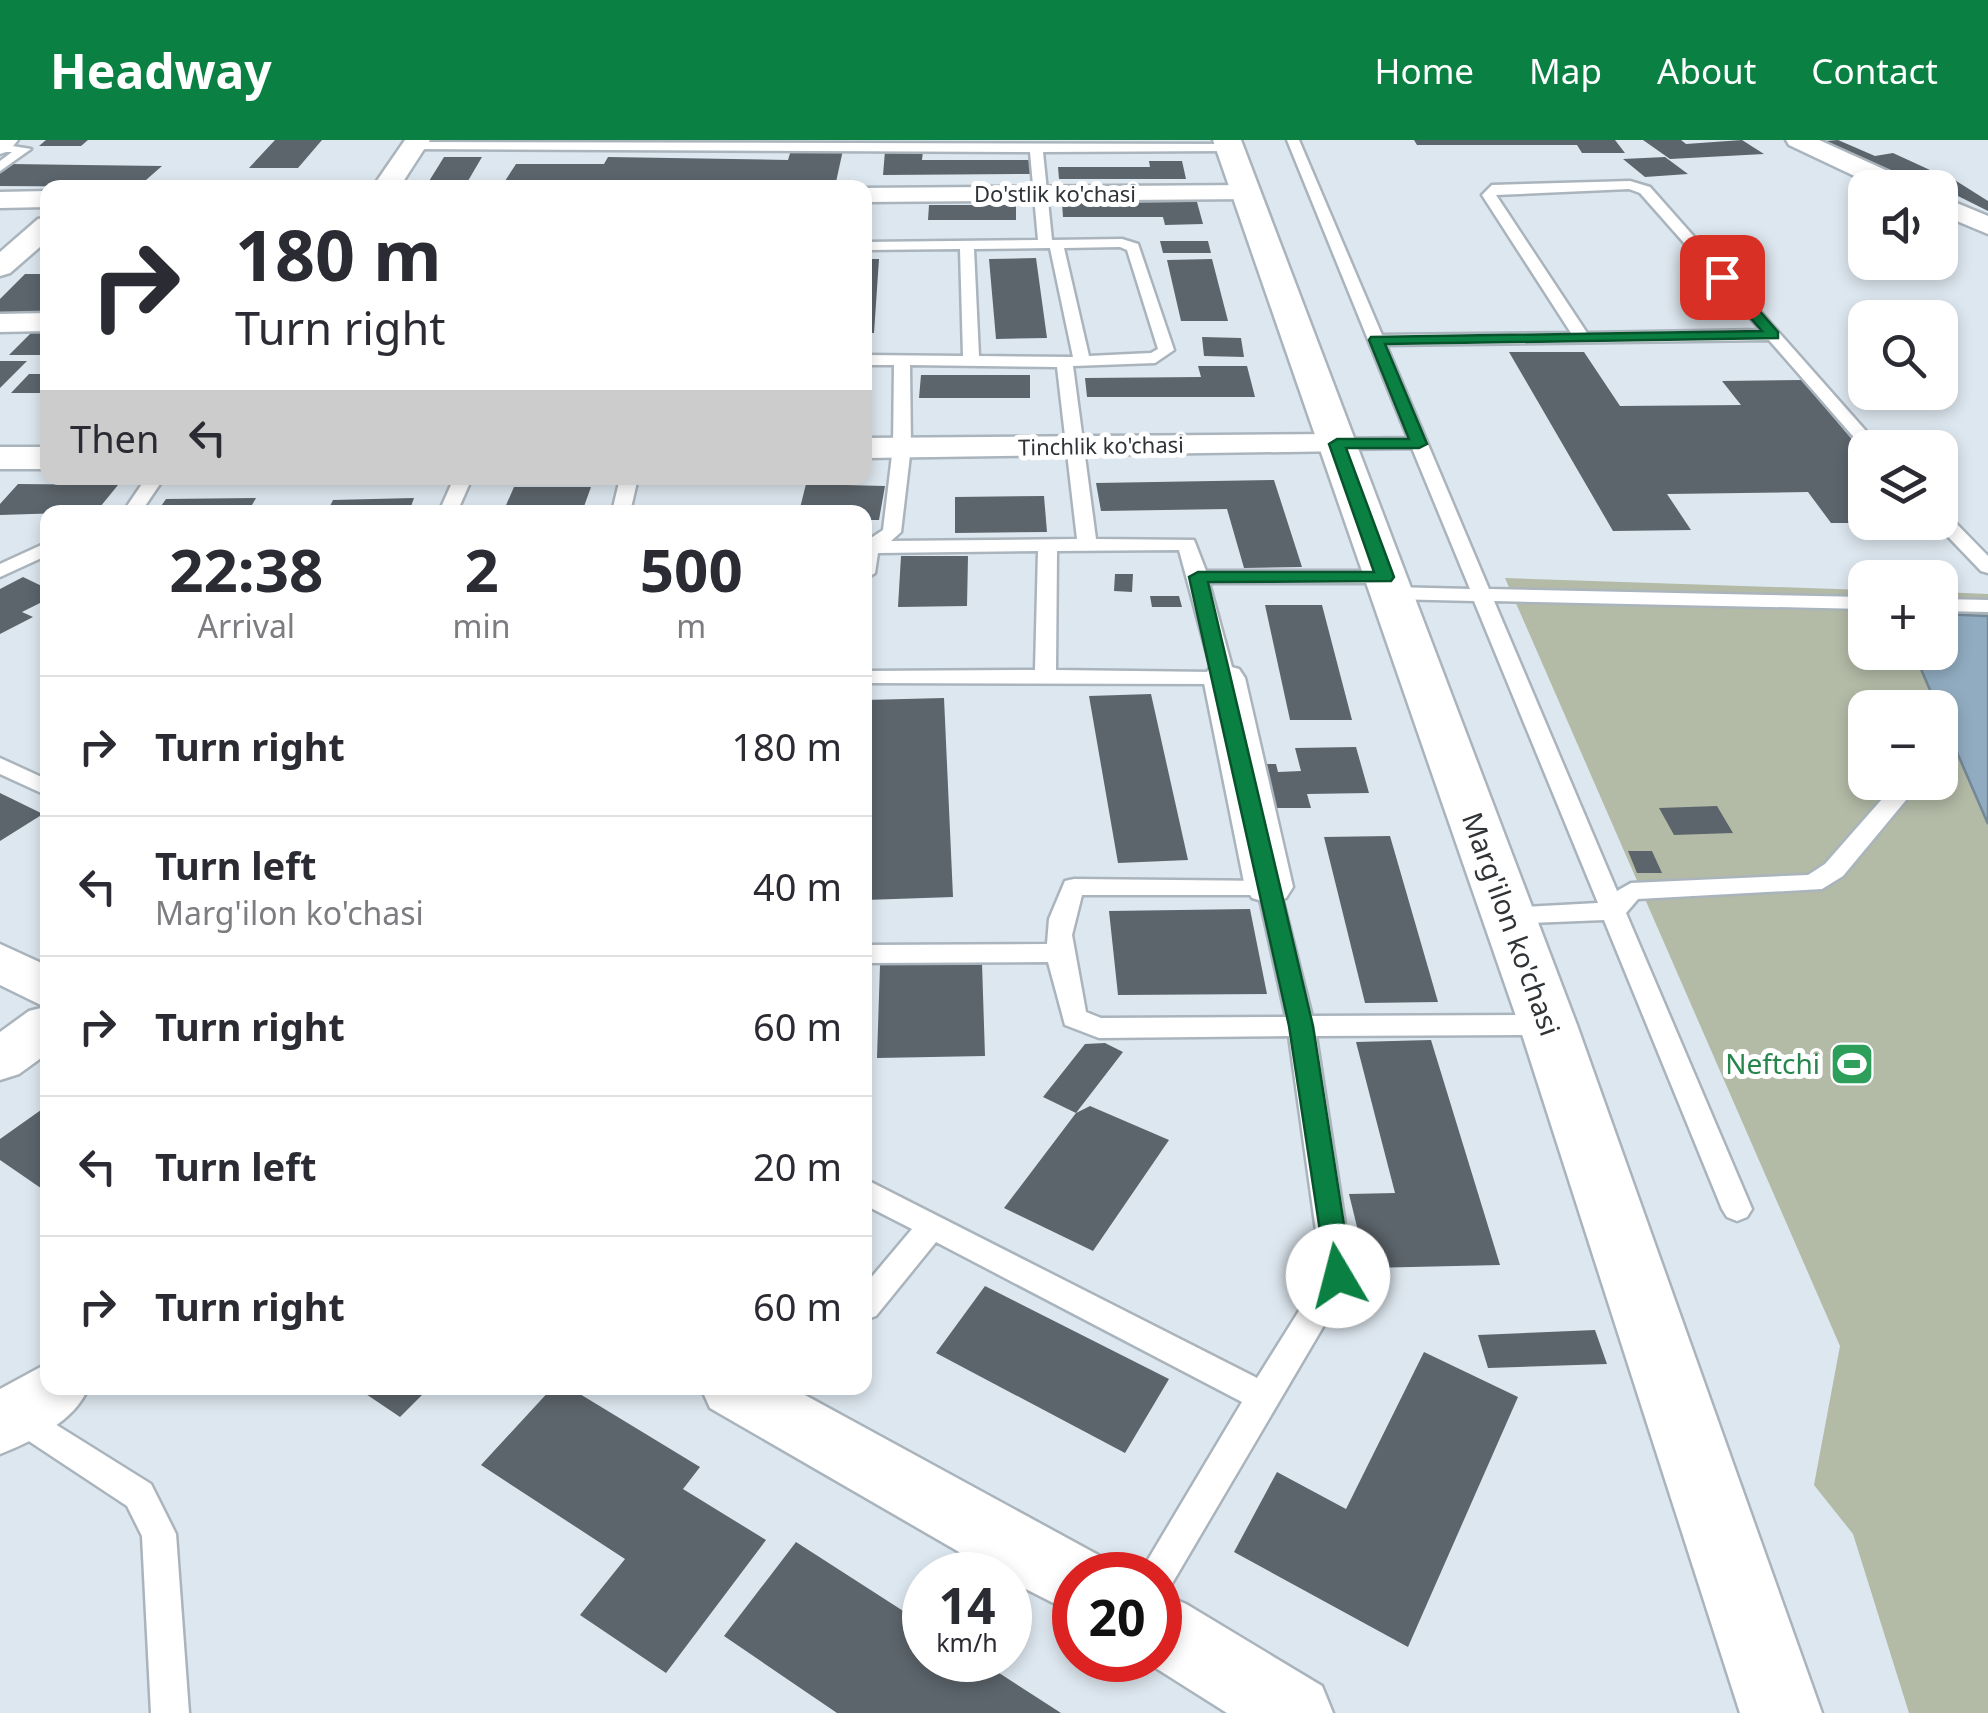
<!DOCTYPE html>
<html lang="en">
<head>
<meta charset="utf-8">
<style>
  body { margin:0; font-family:"Noto Sans",sans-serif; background:#f2f2f3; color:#2b2b33; height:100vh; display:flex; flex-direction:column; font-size:38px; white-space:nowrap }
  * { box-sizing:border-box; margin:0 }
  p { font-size:32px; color:#7c7c81 }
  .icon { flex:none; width:55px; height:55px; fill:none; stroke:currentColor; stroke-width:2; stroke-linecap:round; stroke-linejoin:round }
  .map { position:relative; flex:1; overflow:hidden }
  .sheet { position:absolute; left:40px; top:365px; width:832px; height:890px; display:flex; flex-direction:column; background:#fff; border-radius:20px; box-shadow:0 5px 15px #0003 }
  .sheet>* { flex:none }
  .top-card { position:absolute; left:40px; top:40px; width:832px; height:305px; border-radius:20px; box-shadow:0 5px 15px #0003; background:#fff; color:#2b2b33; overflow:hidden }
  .buttons { position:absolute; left:1848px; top:30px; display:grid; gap:20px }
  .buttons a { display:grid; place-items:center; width:110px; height:110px; border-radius:20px; background:#fff; box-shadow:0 5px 15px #0003; font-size:50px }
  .speed { position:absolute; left:902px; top:1412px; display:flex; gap:20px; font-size:50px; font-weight:700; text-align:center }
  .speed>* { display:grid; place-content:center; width:130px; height:130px; border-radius:50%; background:#fff; box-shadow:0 5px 15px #0003; line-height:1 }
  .speed small { font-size:25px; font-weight:400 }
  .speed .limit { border:15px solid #d22; background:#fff; color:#111 }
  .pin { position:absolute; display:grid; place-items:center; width:85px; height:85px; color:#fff; margin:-42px; border-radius:20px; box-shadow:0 5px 15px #0006 }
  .me { position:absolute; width:110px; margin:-55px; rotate:352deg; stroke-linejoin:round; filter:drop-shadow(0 0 8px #0008) }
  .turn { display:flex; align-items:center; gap:35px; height:210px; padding:0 30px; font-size:45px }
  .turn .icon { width:130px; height:130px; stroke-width:2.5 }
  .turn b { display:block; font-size:70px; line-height:85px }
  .then { display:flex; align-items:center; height:95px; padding:0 30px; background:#0003; gap:20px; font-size:38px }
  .eta { display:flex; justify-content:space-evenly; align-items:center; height:170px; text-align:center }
  .eta b { font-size:60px; font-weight:700; line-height:70px }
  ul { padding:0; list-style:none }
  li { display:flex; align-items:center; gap:30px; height:140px; padding:0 30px; border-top:2px solid #e1e1e2 }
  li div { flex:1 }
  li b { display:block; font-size:38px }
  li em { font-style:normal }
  header { display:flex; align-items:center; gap:60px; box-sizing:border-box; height:140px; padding:0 50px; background:#0b8043; color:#fff }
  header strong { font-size:48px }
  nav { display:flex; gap:55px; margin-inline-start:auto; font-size:35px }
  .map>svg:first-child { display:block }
  .green { fill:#b3baa6; fill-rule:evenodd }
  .water { fill:#91acc1; stroke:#748898; stroke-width:2.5 }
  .building { fill:#5c656c }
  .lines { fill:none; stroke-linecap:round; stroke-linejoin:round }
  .service-casing { stroke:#aab4bc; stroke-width:5 }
  .minor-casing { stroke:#aab4bc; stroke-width:5 }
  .primary-casing { stroke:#aab4bc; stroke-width:5 }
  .service { fill:#fff; fill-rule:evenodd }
  .minor { fill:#fff; fill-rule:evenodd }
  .primary { fill:#fff; fill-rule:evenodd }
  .route { fill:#0b8043; stroke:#07532c; stroke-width:2.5 }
  .labels { text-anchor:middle; stroke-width:10; stroke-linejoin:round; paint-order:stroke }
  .far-street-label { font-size:22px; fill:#303437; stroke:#fff }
  .street-label { font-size:28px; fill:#303437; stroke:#fff }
  .leisure-label { font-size:28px; fill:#27864d; stroke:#fff; text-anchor:end }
</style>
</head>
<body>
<header>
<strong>Headway</strong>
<nav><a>Home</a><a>Map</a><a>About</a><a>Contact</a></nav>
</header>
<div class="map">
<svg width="1988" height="1573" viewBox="0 0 1988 1573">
  <rect width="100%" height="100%" fill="#dde7ef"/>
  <path class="green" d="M1505 438 1865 450V512H1940V452L1988 454V1573H1909L1853 1394 1814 1345 1840 1206ZM1865 568H1940V642H1865Z"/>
  <path class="water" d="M1940 474 1988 476V684L1914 513 1940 512Z"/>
  <path class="building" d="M46 0H88L81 6H39Z
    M275 0H322L298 28H249Z
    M1414 0H1615L1625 13H1582L1577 5H1417Z
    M1643 0H1681L1686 4 1742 0 1764 14 1670 19Z
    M1838 0 1875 16 1893 13 1930 30 1888 37 1812 2Z
    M791 10H843L836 42 505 41 516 24H604L608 17 788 20Z
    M885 11H923L922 20H1030L1031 34 883 35Z
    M444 17H482L465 46H426Z
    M1665 17 1688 34 1645 37 1623 19Z
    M1149 21H1182L1186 39H1059L1058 27H1150Z
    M11 24 83 25 162 26 138 47 0 46V33Z
    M1942 32 1988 61V71L1914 34Z
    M1197 62 1203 84 1165 85 1163 77H1063L1062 63Z
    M929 65H1016V80H928Z
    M1160 101H1208L1211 113H1163Z
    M1036 118 1047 198 996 199 989 119Z
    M865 119H879L874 193H865Z
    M1212 119 1228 181H1181L1167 120Z
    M25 134H48V176H0V159Z
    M36 188H48V215H9Z
    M1202 197 1241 198 1244 217 1204 216Z
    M1509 212H1584L1620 266 1741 265 1722 241 1802 240 1865 315V383H1831L1808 352 1667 354 1691 390 1613 391Z
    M0 221H27L0 248Z
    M1198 226H1247L1255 257H1087L1085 238 1201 237Z
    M29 234H48V253H11Z
    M921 235H1030V258H919Z
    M1274 340 1302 427 1244 428 1227 369 1101 371 1096 343Z
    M18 344 118 345 96 372 0 375V364Z
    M806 344 885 346 879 380H865V372H799Z
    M514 347H591L582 372H503Z
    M1044 356 1047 392 955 393V357Z
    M256 358 248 372H157L166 359Z
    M414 358 409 372H327L333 360Z
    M901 416H968L967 466 898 467Z
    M1115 434H1133L1132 452 1114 451Z
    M23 437 48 449V459L22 472 33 477 0 494V449Z
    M1150 456H1179L1182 467H1152Z
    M1265 465H1322L1352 580H1290Z
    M1151 554 1188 720 1118 723 1089 556Z
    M944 558 953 757 865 760V560Z
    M1356 607 1369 653 1307 654 1311 668H1268L1259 624H1276L1278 632 1301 631 1295 608Z
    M0 653 43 674 0 701Z
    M1717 666 1733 693 1674 695 1659 668Z
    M1390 696 1438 862 1365 863 1324 697Z
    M1628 711H1652L1662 733H1637Z
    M1250 769 1267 854 1118 855 1109 771Z
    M982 823 985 916 877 918 880 825Z
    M1431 900 1500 1125 1367 1128 1349 1054 1395 1053 1356 902Z
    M1105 903 1123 912 1076 973 1043 957 1085 904Z
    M48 965V1053L0 1020V999Z
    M1090 966 1169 1000 1093 1111 1004 1068 1076 973Z
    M985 1146 1169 1239 1125 1313 936 1213Z
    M1595 1190 1607 1224 1488 1228 1478 1195Z
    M1424 1212 1518 1257 1408 1507 1234 1412 1277 1332 1346 1369Z
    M357 1248H429L400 1277Z
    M552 1248H570L700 1327 683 1349 766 1400 666 1533 580 1475 625 1419 481 1325Z
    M796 1402 925 1485V1520H979L1061 1573H837L724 1496Z"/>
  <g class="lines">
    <defs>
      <path id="service" d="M1287 0H1299L1382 195 1571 193 1482 55 1492 45 1630 41 1650 47 1881 308 1865 310 1769 200 1386 205 1489 449 1865 457V469L1494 461 1617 751 1631 743 1808 735 1825 724 1897 642H1921L1843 736 1822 749 1638 759 1626 773 1752 1069 1747 1077 1737 1081 1727 1077 1722 1069 1604 780 1508 784 1496 776 1508 768 1598 763 1474 461 1391 459 1381 453 1391 447 1470 449 1412 308 1337 309 1328 304 1337 299 1408 298ZM1629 49 1640 53 1761 190 1587 193 1496 55Z
        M414 2 1233 4V10L1229 11 1043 12 1052 100 1122 99 1138 104 1174 210 1155 223 1073 226 1096 399 1194 400 1206 431H1385L1395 437 1385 443H1209L1235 538 1224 544 865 543V531L1035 530 1038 411 878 413 875 433 865 439V402L883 390 893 307 894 225H865V215L963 216 960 109 865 110V102L1038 100 1030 12 410 9 408 6ZM1120 107 1127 110 1158 209 1151 213 1089 216 1064 108ZM1050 108 1073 217 979 216 974 109ZM910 225 1057 227 1077 399 891 401 901 392 911 307ZM1179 410 1212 532 1056 530 1057 411Z
        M0 4 31 9 0 31V21L12 12H0Z
        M146 338H164L141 372H123Z
        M454 338H472L457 372H439Z
        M620 338H638L630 372H612Z
        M1940 372 1947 374 1988 416V433L1981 431 1934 382H1940Z
        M48 402V415L0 437V424Z
        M1940 459 1988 460V472L1940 471Z
        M0 618 48 640V656L0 634Z
        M1074 739 1278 741 1312 876 1548 875 1557 878 1561 885 1557 892 1548 895 1316 896 1353 1136 1170 1447 1160 1451V1435H1140L1146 1423 1242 1262 936 1102 876 1176 865 1180V1145L912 1089 865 1065V1039L1257 1238 1322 1134 1289 896 1099 898 1065 885 1048 822 865 823V805L1047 804 1049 779 1065 741ZM1082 755H1259L1286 877 1101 878 1086 872 1072 795Z
        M15 1259 151 1344 176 1394 189 1573H151L142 1396 127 1366 3 1284 0 1271 3 1264Z"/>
      <path id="minor" d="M0 0H18L9 11 0 14Z
        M405 0H430L399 48H372Z
        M1786 0H1819L1912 42 1916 48H1880L1789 5Z
        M1246 45 1259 53 1255 59 865 62V48H859Z
        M48 51V67L0 68V52Z
        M1940 56 1988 76V94L1940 74Z
        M48 77V100L10 133 0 136V112L38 79Z
        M48 173V191L0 192V174Z
        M1337 294 1349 297 1354 304 1349 311 865 318V298Z
        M0 307H48V329H0Z
        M1224 525 1239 529 1245 538 1293 747 1286 758 1269 763 1252 758 1245 747 1203 538 1209 529Z
        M0 804 48 826V913L19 934 0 940V892L29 871 45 867 0 845Z
        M48 1223V1248H88C75 1281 33 1301 0 1314V1249Z
        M701 1248H792L1100 1416 1108 1435H1075V1474L1010 1441V1435H999L710 1268Z
        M1160 1453 1186 1464 1322 1546 1333 1573H1227L1143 1520H1160Z"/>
      <path id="primary" d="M1213 0H1241L1577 885 1822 1573H1740L1519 885Z"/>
    </defs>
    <use href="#service" class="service-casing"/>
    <use href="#minor" class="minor-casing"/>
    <use href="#primary" class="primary-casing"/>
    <use href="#service" class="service"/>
    <use href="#minor" class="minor"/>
    <use href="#primary" class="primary"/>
  </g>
  <path class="route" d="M1717 134H1727L1778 192V198L1385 204 1427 304 1419 308H1346L1394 437 1391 441 1208 442 1313 886 1352 1136 1348 1144 1338 1148 1328 1144 1289 886 1189 437 1198 432H1374L1329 304 1337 299H1409L1369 200 1371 197 1762 191 1717 140Z"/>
  <defs>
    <symbol id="stadium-square" viewBox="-11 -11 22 22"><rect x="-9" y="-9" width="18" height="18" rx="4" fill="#2e9e5b" stroke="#fff"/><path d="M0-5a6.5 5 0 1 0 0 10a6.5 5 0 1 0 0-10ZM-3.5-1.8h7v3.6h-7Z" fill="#fff"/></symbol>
  </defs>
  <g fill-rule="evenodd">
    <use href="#stadium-square" x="1827" y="899" width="50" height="50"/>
  </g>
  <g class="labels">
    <g class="far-street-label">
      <text x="1055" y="62">Do'stlik ko'chasi</text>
      <text transform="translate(1101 306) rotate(-1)" y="8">Tinchlik ko'chasi</text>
    </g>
    <g class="street-label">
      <text transform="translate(1511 784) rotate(70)" y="10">Marg'ilon ko'chasi</text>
    </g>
    <g class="leisure-label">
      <text x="1820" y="934">Neftchi</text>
    </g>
  </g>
</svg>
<div class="buttons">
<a><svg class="icon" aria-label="sound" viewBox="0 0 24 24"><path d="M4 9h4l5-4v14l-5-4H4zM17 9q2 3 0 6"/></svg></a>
<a><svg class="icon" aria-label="search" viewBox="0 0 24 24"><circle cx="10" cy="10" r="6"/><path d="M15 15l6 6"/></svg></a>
<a><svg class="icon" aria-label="layers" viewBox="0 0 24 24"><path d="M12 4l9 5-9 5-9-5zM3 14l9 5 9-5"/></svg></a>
<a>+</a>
<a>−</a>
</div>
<div class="speed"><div>14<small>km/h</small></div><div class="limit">20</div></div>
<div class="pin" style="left:1722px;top:137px;background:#d93025"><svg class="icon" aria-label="arrive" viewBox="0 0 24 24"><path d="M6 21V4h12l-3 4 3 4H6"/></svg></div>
<svg class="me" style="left:1338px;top:1136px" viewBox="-20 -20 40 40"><circle r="19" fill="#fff"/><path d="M0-13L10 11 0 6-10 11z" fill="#0b8043"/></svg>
<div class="top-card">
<div class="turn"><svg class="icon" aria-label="right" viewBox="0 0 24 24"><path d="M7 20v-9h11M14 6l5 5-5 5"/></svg><div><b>180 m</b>Turn right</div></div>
<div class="then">Then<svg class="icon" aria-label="left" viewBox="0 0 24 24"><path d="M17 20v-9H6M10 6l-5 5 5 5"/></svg></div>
</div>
<section class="sheet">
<div class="eta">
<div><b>22:38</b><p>Arrival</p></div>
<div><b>2</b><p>min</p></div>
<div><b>500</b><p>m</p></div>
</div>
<ul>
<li><svg class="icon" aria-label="right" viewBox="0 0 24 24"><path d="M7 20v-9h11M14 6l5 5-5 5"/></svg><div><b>Turn right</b></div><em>180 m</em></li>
<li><svg class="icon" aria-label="left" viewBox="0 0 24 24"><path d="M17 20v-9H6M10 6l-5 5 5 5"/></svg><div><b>Turn left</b><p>Marg'ilon ko'chasi</p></div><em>40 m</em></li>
<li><svg class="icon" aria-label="right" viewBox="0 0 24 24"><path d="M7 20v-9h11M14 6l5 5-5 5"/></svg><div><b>Turn right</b></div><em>60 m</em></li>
<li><svg class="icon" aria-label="left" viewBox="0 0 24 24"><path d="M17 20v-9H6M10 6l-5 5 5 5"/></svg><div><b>Turn left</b></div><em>20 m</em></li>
<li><svg class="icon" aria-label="right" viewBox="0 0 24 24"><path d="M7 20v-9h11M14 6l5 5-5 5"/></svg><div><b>Turn right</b></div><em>60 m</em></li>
</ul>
</section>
</div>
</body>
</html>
